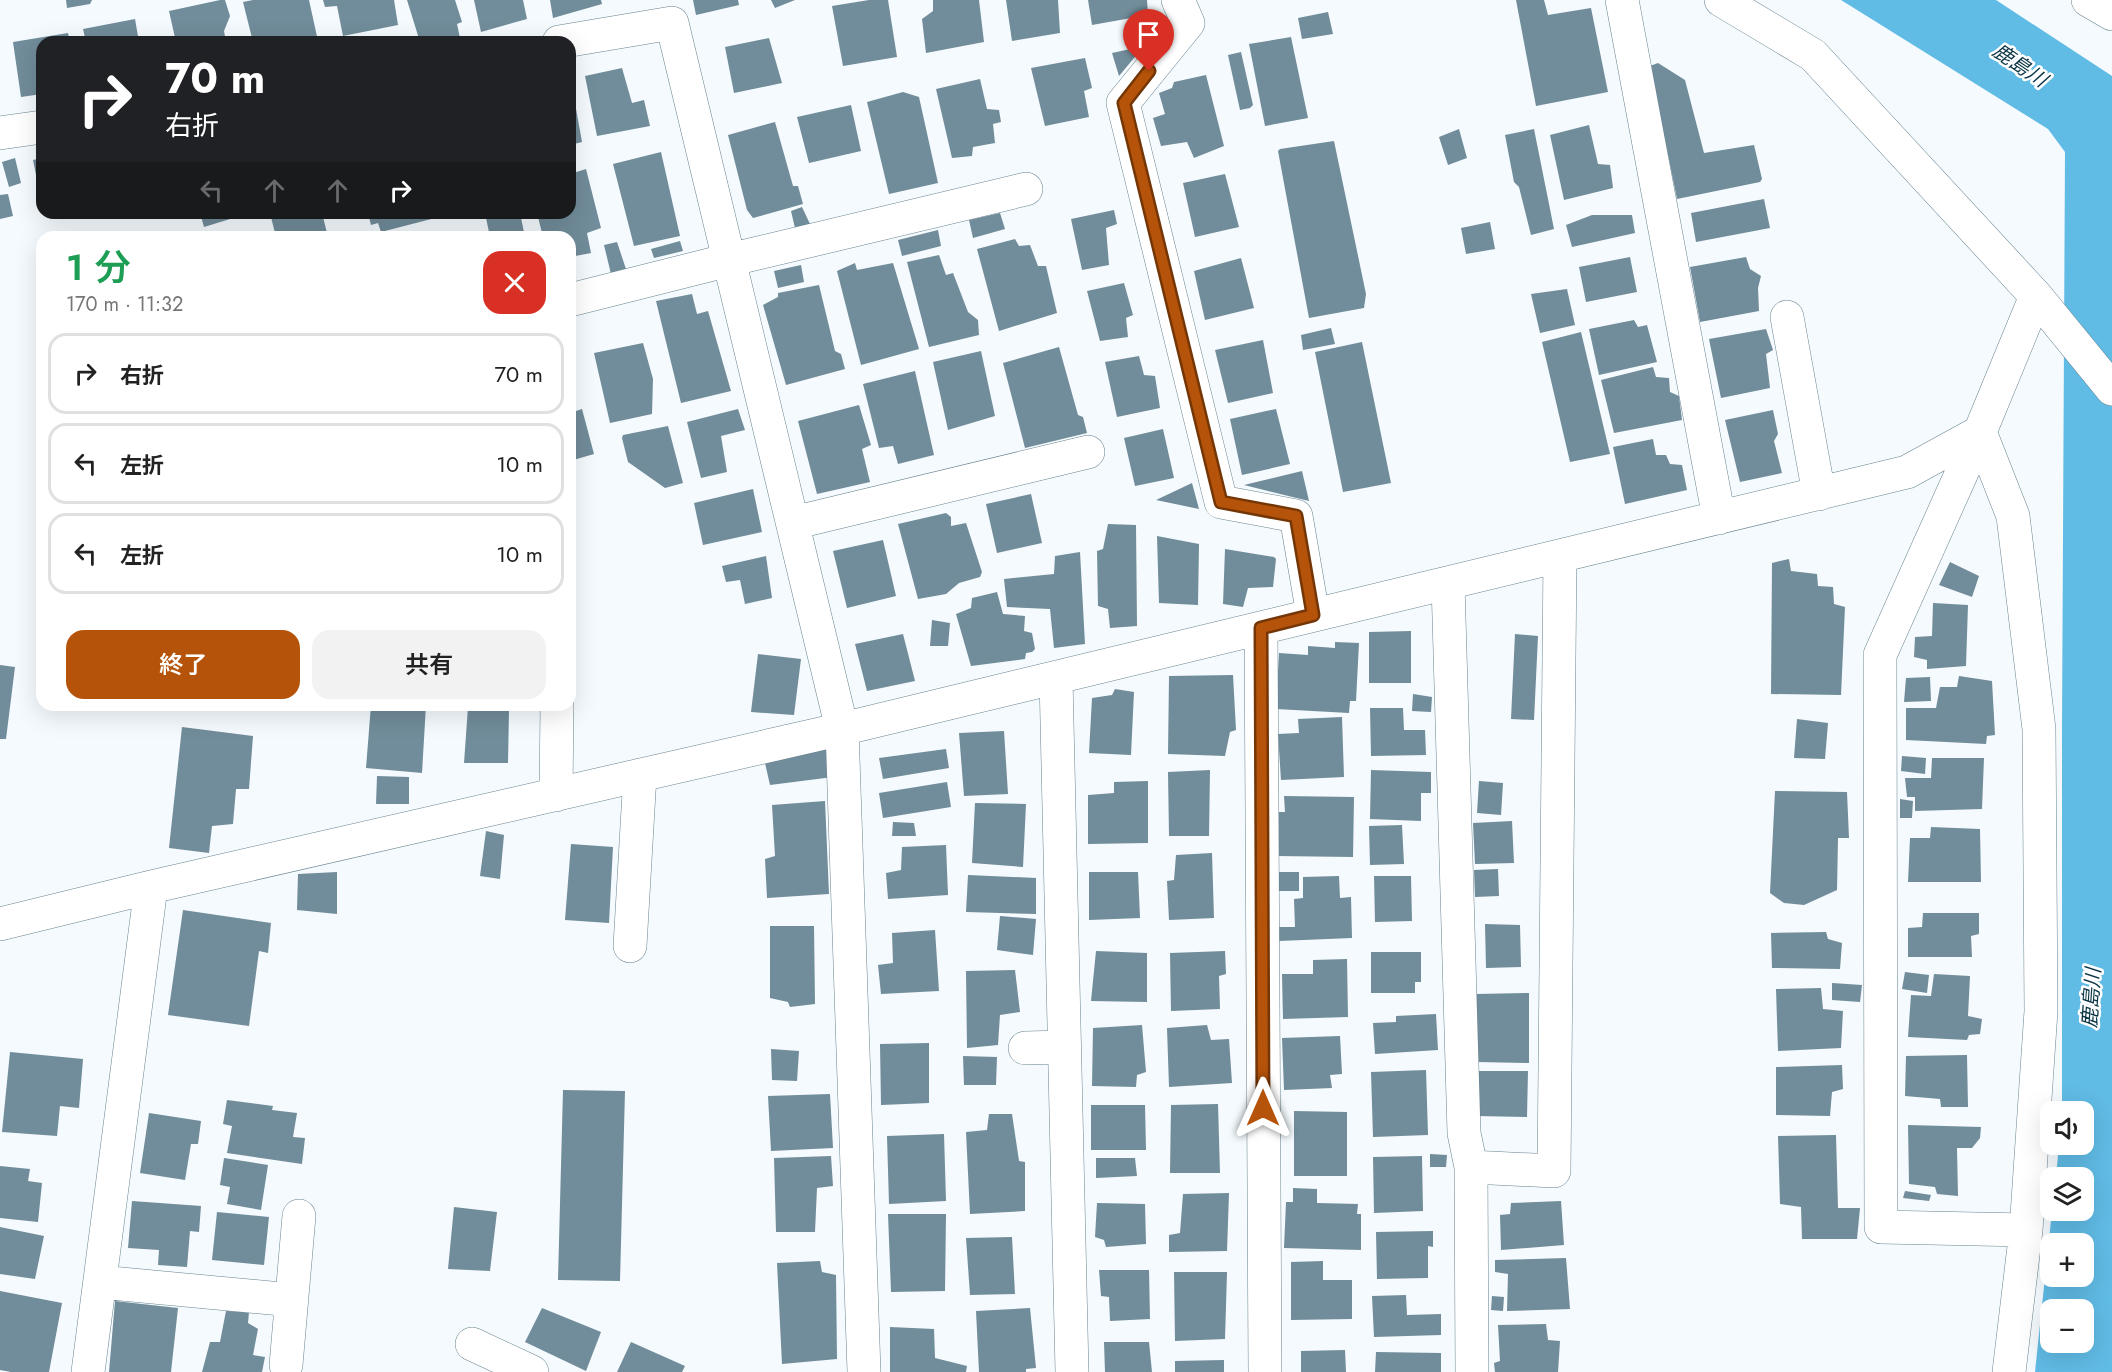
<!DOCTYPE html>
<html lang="ja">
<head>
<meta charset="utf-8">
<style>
  body { margin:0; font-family:Jost,"Noto Sans JP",sans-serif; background:#f2f2f2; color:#222; height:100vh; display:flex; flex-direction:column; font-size:22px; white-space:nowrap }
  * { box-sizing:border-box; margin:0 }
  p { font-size:20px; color:#767676 }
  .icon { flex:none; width:33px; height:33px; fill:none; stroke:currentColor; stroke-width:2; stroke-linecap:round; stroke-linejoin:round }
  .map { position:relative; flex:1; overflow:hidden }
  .sheet { position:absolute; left:36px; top:231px; width:540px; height:480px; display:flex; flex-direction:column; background:#fff; border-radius:18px; box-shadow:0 6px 24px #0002 }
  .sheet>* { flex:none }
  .banner { position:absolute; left:36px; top:36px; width:540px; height:183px; border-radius:18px; box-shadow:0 6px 24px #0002; background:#202124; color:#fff; overflow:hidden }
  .buttons { position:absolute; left:2040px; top:1101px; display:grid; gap:12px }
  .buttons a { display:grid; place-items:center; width:54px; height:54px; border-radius:12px; background:#fff; box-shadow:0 6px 24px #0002; font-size:30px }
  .pin { position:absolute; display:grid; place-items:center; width:51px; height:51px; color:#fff; margin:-62px -26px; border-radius:50% 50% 50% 0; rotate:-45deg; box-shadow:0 0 6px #0007 }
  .pin .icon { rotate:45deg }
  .me { position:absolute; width:66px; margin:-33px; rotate:0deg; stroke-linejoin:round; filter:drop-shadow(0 0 4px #0008) }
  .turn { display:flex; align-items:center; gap:21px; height:126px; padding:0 30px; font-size:27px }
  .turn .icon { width:78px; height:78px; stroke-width:2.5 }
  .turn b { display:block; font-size:42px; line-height:51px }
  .lanes { display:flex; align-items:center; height:57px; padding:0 30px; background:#0003; justify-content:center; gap:30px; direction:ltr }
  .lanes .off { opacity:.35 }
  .round { display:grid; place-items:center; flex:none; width:63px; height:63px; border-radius:18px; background:#f2f2f2 }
  .headline { display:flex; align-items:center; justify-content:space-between; height:102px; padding:0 30px }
  h1 { font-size:36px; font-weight:600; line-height:45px; color:#1e9e55 }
  .primary-button { display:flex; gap:12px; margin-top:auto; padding:12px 30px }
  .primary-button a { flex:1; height:69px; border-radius:18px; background:#b45309; color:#fff; font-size:24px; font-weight:600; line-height:69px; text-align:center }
  .primary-button a+a { background:#f2f2f2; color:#222 }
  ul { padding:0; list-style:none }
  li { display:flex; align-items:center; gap:18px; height:81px; margin:0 12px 9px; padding:0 18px; border:3px solid #e0e0e0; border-radius:18px }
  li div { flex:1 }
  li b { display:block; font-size:22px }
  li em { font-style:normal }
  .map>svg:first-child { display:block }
  .water { fill:#60bbe5; fill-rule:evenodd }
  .building { fill:#718c9a }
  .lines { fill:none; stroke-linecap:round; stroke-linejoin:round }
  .pedestrian-casing { stroke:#698391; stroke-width:34 }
  .minor-casing { stroke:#698391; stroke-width:34 }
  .pedestrian { stroke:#fff; stroke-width:33 }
  .minor { stroke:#fff; stroke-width:33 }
  .route-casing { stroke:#753606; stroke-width:15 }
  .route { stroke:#b45309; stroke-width:10 }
  .labels { text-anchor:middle; stroke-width:5; stroke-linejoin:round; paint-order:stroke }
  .water-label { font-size:20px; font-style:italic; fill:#083344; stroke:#fff }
</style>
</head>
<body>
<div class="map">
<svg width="2112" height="1372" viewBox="0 0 2112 1372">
  <rect width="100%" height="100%" fill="#f4fafd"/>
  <path class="water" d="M1841 0H1996L2112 76V1372H2035L2052 1211 2084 1210V1178L2056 1177 2059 1145 2084 1144V1112L2062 1111V729L2065 152 2048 129ZM2050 1244H2084V1276H2050ZM2050 1310H2084V1342H2050Z"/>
  <path class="building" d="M66 0H92L90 4 67 8Z
    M220 0H225L230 16 224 31 226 42H176L169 11Z
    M253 0H309L318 41 253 42 243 2Z
    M323 0H394L398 25 343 36 337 6 325 7Z
    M407 0H455L462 22 457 24 460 38 448 42H420Z
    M474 0H523L527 19 481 32Z
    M550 0H601L602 4 553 18Z
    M693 0H738L739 5 696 15Z
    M771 0H795L775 8Z
    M869 0H888L897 57 843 66 832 6Z
    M933 0H979L984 42 926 53 922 19 933 11Z
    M1006 0H1058L1060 33 1012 41Z
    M1088 0H1147L1148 15 1092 25Z
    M1516 0H1544L1548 15 1591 8 1608 92 1536 106Z
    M1328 12 1333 34 1302 39 1298 18Z
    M135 19 139 42H86L83 29Z
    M68 33 70 42H42V94L21 97 13 42Z
    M1291 37 1308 118 1265 126 1249 44Z
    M769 38 782 83 734 93 725 47Z
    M1144 46 1119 76 1112 53Z
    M1241 52 1253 105 1250 108 1240 110 1228 55Z
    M1085 58 1092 88 1084 91 1089 117 1045 126 1031 68Z
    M1658 63 1685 80 1704 153 1754 145 1762 179 1760 182 1677 199 1650 66Z
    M622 68 632 103 644 100 650 126 597 136 585 76Z
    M1206 75 1224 146 1194 158 1187 142 1161 146 1153 118 1165 114 1159 93 1172 88 1174 82Z
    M980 79 987 109 999 110 1001 122 993 124 995 143 973 147 972 156 952 158 936 89Z
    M570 92H573L582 142 570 145Z
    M903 92 919 97 938 183 889 194 867 102Z
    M851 105 861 151 809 163 797 117Z
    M775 122 793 186H798L803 204 753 218 747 210 728 135Z
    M1589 125 1598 164 1610 165 1613 188 1564 200 1550 135Z
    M1459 129 1467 158 1448 165 1439 137Z
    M1534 129 1554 229 1531 235 1519 187 1514 182 1505 135Z
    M1334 141 1366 294 1364 308 1309 318 1278 151 1280 149Z
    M661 152 680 236 634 246 613 164Z
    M15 158 21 183 9 187 2 162Z
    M42 158V200H41L33 160Z
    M586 169 601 228 587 233 591 253 570 257V237H543L537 213H570V174Z
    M1225 174 1239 227 1195 237 1183 183Z
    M8 194 13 216 0 219V195Z
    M1764 199 1770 228 1696 242 1691 213Z
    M802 207 810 224 795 228 791 211Z
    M1114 210 1117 224 1106 228 1109 265 1082 270 1071 219Z
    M200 213H240V216L204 227Z
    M270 213H322L328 237H276Z
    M368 213H443V216L381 232 378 223 371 225Z
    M485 213H520L525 237H490Z
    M1000 213 1005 229 973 238 969 220Z
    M1592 215H1632L1635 233 1572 247 1566 225Z
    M1490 222 1495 249 1466 254 1461 228Z
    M938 230 941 246 902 256 898 240Z
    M1015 239 1019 246 1030 245 1038 266H1046L1057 313 999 331 977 249Z
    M680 241 683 251 654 258 651 249Z
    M617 242 626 269 611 274 604 245Z
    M939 255 946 275 953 273 968 312 978 320 979 335 929 347 907 262Z
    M1630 257 1637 292 1586 302 1579 267Z
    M1746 257 1750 269 1761 276 1758 288 1759 311 1700 322 1690 267Z
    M1241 258 1254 308 1205 320 1194 271Z
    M855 263 857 270 893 263 919 349 861 365 837 271Z
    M801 265 804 282 778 288 774 271Z
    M1124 283 1133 315 1126 318 1128 337 1100 341 1087 291Z
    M819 285 835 351 841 354 845 369 786 385 763 305 778 297V293Z
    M1567 289 1575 325 1540 333 1531 294Z
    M692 294 697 314 708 311 731 391 681 403 656 301Z
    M1634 320 1638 327 1647 325 1657 362 1599 375 1589 329Z
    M1331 328 1335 344 1303 350 1301 335Z
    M1766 329 1773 350 1766 354 1770 388 1721 398 1709 339Z
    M1581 332 1610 454 1570 462 1542 342Z
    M1263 340 1273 393 1228 403 1215 350Z
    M1362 342 1391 483 1343 492 1315 352Z
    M643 343 653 379 652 414 610 423 594 353Z
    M1059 347 1078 415 1083 417 1087 433 1025 448 1003 363Z
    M981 351 995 416 948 430 933 362Z
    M1139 356 1144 375 1155 376 1160 408 1117 417 1105 362Z
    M1653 367 1656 377 1669 378 1670 392 1679 396 1682 420 1614 433 1601 380Z
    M915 371 934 455 898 464 893 446 879 448 863 384Z
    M859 405 871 445 862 449 870 482 817 494 798 421Z
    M582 409 594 454 570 461V413Z
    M738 409 745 430 721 436 727 472 701 478 687 422Z
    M1276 409 1290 464 1242 475 1230 419Z
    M1773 410 1778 434 1774 441 1782 473 1740 482 1725 420Z
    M668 426 683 483 665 488 628 462 622 438 623 435Z
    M1163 429 1174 478 1135 486 1124 438Z
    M1653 439 1656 455H1666L1670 464 1682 465 1687 490 1625 504 1613 447Z
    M1302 471 1309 501 1244 485Z
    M1192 483 1199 509 1156 500Z
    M753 489 762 532 703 545 694 503Z
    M1031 494 1042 543 997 553 986 504Z
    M946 513 951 517V526L966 523 982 572 980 577 959 583 946 594 918 599 898 524Z
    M1108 524 1136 525 1137 626 1110 628 1108 609 1098 606 1097 551 1103 549Z
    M1157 536 1199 544 1198 605 1159 603Z
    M883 540 896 596 847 608 833 551Z
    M1225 549 1274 557 1276 559 1273 587 1248 588 1243 607 1223 604Z
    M1080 552 1085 644 1054 648 1050 609 1007 607 1004 579 1054 574 1055 556Z
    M766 556 772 598 745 604 740 580 726 582 722 566Z
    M1789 559 1791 571 1817 574 1818 586 1833 587 1834 604 1845 607 1841 695 1771 694 1772 563Z
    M1950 562 1979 576 1972 597 1939 585Z
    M997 592 1003 614 1025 616 1024 631 1032 633 1035 649 1032 652 1026 653 1025 659 971 666 956 614 971 608 972 598Z
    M1933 603 1968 605 1966 666 1927 669V660L1914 657 1915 637 1932 636Z
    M932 620 950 623 948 646H930Z
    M1411 631V683H1369V632Z
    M903 634 915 681 867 691 855 644Z
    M1515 634 1538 636 1534 720 1511 719Z
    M1335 642 1359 643 1356 701H1350L1349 713 1276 709 1279 653 1308 655V646L1335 648Z
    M758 654 801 659 794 715 751 712Z
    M0 665 15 667 6 739H0Z
    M1233 675 1236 730 1230 732 1225 756 1168 754 1169 676Z
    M1959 676 1992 681 1995 735 1987 736 1986 744 1906 740V708H1936L1940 687H1957Z
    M1930 677 1931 701 1904 702 1906 678Z
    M1115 689 1134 692 1131 755 1089 753 1092 698 1112 695Z
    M1413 694 1432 697 1431 712 1412 711Z
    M371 705H426L422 773 366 768Z
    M468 707 509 710 508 763H464Z
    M1370 708H1403L1404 730H1425L1426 755 1371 756Z
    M1342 717 1344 777 1281 780 1278 734 1299 733 1298 719Z
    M1797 719 1828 723 1825 759 1794 758Z
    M182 727 253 736 249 789H236L233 824 212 826 209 853 169 848Z
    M1004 731 1008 794 964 796 959 733Z
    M828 749 833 777 770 785 765 763Z
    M946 749 949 768 883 779 879 758Z
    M1902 756 1926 758 1925 774 1901 771Z
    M1932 758H1984L1982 809 1915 811V797H1907L1905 778H1931Z
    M1210 770 1209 836H1169L1168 772Z
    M1371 770 1431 772V793H1421V821L1370 819Z
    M377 776 409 777V804H376Z
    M1148 781V843L1088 844V795L1114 793V782Z
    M1479 781 1503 783 1501 815 1477 813Z
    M947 782 951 807 883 818 879 793Z
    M1775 791 1847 792 1849 838H1838L1837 890 1804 905 1784 903 1770 893Z
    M1284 796 1354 797 1353 857 1276 856V812H1285Z
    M1900 799 1913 801 1912 818H1900Z
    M825 801 829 894 767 898 765 859 775 856 772 805Z
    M975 803 1026 804 1023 867 972 863Z
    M1512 821 1514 863 1475 864 1473 823Z
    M893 822 914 823 916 836H892Z
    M1402 825 1404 864 1370 865 1369 826Z
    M1931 827 1980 829 1981 882H1908L1910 838H1930Z
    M486 831 504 835 500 879 480 876Z
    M571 844 613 847 609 923 565 920Z
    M946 845 948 895 888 899 886 873 901 870 902 847Z
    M1212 853 1214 918 1169 920 1167 881 1174 880 1176 855Z
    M1498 869 1499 896 1475 897 1474 870Z
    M337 872V914L297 910 298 874Z
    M1089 872H1138L1140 918 1089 920Z
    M1279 872H1299V891H1279Z
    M968 875 1036 878V914L966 912Z
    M1339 876 1340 898 1351 897 1352 938 1279 941 1278 927H1295L1294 899 1303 898V877Z
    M1374 876H1411L1412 921 1375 922Z
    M183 910 271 923 268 953 259 951 249 1026 168 1015Z
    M1923 913H1979V934L1971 936 1972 957H1908V928L1922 927Z
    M1000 916 1036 919 1033 955 997 950Z
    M1485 924 1520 925 1521 967 1486 968Z
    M770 926H814L815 1004 790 1007 788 1002 770 998Z
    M935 930 939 991 881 994 878 965 893 963 892 933Z
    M1826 932 1828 939 1842 943 1840 969 1772 968 1771 933Z
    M1096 951 1147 953V1002L1091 1001Z
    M1225 951 1226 974 1219 976 1220 1009 1171 1011 1170 953Z
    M1371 952H1421V982H1415V993H1371Z
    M1347 959 1348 1017 1283 1019 1282 974H1313V960Z
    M1015 970 1020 1012 1000 1015 998 1045 967 1048 966 971Z
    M1905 972 1929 975 1927 993 1902 989Z
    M1934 974 1970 976 1968 1016 1982 1019 1980 1034 1969 1035 1967 1040 1908 1037 1911 995 1931 996Z
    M1832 983 1862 985 1860 1002 1832 1000Z
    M1821 988 1823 1009 1843 1011 1841 1048 1778 1051 1776 989Z
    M1529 993V1063L1477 1062 1476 994Z
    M1436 1014 1438 1050 1375 1054 1373 1023 1396 1022V1016Z
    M1142 1025 1146 1072 1137 1075 1136 1087 1092 1086 1093 1028Z
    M1207 1025 1211 1040 1229 1039 1232 1083 1169 1087 1167 1028Z
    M1340 1036 1342 1074 1330 1075 1332 1088 1284 1090 1282 1038Z
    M929 1043V1103L881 1105 880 1044Z
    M771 1049 799 1051 797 1081 772 1080Z
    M10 1052 83 1059 79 1108 60 1106 57 1136 2 1132Z
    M1967 1055 1968 1107H1941L1940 1099 1905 1096 1906 1056Z
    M963 1056 997 1057 996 1085H964Z
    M1842 1065 1843 1089 1832 1092 1830 1116 1776 1115V1067Z
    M1426 1070 1428 1135 1373 1137 1371 1072Z
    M1476 1071H1528L1527 1117 1476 1116Z
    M563 1090 625 1091 620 1281 558 1280Z
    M830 1094 833 1148 771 1151 768 1096Z
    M227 1100 273 1106 272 1110 297 1113 293 1137 305 1138 302 1164 227 1153 232 1126 223 1124Z
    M1218 1104 1220 1173H1170L1171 1105Z
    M1091 1105H1145L1146 1150H1091Z
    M1294 1111 1347 1112V1176H1294Z
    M149 1113 201 1121 198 1144H191L185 1180 140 1173Z
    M989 1114H1012L1019 1161 1025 1162V1211L970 1214 966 1132 987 1130Z
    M1908 1125 1981 1127 1980 1138 1972 1148H1957L1958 1196 1937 1194 1935 1187 1909 1184Z
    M944 1134 946 1201 889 1204 887 1136Z
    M1836 1135 1838 1208H1860L1857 1239H1802L1801 1207 1780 1204 1778 1136Z
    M1430 1154 1447 1155 1446 1167H1430Z
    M831 1156 833 1186 817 1188 815 1232H776L774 1158Z
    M1422 1156 1423 1211 1374 1213 1373 1157Z
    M224 1158 268 1165 261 1210 227 1204 230 1187 220 1185Z
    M1096 1158H1135L1137 1176 1096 1178Z
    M0 1166 30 1169 28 1181 42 1183 38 1222 0 1218Z
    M1293 1188 1317 1189V1203L1358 1204 1357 1214H1361V1250L1284 1248 1286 1202H1293Z
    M1905 1191 1931 1195 1929 1201 1903 1198Z
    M1229 1193 1227 1251 1169 1252V1235L1180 1233 1183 1194Z
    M132 1201 201 1206 199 1232 190 1231 187 1267 158 1265 159 1250 128 1248Z
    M1561 1201 1564 1245 1501 1250 1500 1215 1510 1214 1511 1203Z
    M1097 1203 1145 1204 1146 1244 1106 1247 1104 1240 1095 1237Z
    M454 1207 497 1212 490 1271 448 1269Z
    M217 1212 269 1217 264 1265 212 1260Z
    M888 1214H946L945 1291 891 1292Z
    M0 1227 44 1236 35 1279 0 1274Z
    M1433 1231V1247L1428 1246V1278L1377 1279 1376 1232Z
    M1012 1237 1015 1294 970 1295 966 1238Z
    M1566 1258 1570 1309 1507 1311 1508 1274 1495 1272V1260Z
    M820 1261 822 1272 836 1275 837 1359 782 1364 777 1263Z
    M1323 1261V1280H1352V1319L1291 1320V1262Z
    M1099 1270H1149L1150 1319 1110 1321 1109 1297 1101 1296Z
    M1174 1272H1227L1225 1339 1175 1341Z
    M0 1291 62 1303 49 1372H11L0 1370Z
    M1406 1295 1407 1315 1441 1314V1335L1374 1337 1372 1296Z
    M1492 1296 1504 1297 1503 1311 1491 1310Z
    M115 1301 178 1308 171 1372H109Z
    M542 1308 601 1332 586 1371 525 1342Z
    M1030 1308 1036 1368 1026 1369V1372H979L976 1311Z
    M226 1311 249 1312 248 1323 258 1329 253 1355 265 1357 262 1372H202L210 1342H220Z
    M1546 1324 1548 1340 1560 1341 1558 1372H1495L1494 1363 1500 1361 1498 1325Z
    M890 1327 934 1329 935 1358 967 1366 966 1372H890Z
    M631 1342 685 1366 682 1372H617Z
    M1104 1342H1149L1152 1372H1105Z
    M1345 1350 1346 1372H1301V1351Z
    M1376 1352 1441 1353V1372H1375Z
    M1224 1360V1372H1175V1361Z"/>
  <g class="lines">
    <defs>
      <path id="pedestrian" d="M2088 0 2112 14"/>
      <path id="minor" d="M1178 0 1188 23 1123 103 1221 502 1296 516 1313 615
        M1622 0 1719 518
        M1721 0 1813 55 2036 296 2112 389
        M559 42 672 23 842 729 864 1372
        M0 133 42 127
        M570 300 729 260 1026 189
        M1787 317 1819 494
        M1980 432 1880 655 1881 1227 2026 1230
        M1980 432 2013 516 2039 729 2041 1011 2026 1230 2009 1372
        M793 523 1088 452
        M1448 583 1464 1133 1471 1167
        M1261 628 1265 1372
        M1056 678 1072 1372
        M556 795 557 705
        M0 924 151 887 842 729 1907 472 1980 432 2036 296
        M630 946 640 775
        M1025 1048 1065 1047
        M100 1282 292 1300
        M472 1344 532 1372
        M286 1365 299 1216
        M88 1372 151 887
        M1472 1372 1471 1167 1554 1171 1560 556"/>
    </defs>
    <use href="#pedestrian" class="pedestrian-casing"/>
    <use href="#minor" class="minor-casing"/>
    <use href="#pedestrian" class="pedestrian"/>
    <use href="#minor" class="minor"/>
  </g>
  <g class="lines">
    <defs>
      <path id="route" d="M1149 71 1124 103 1221 502 1296 516 1313 615 1261 628 1263 1108"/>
    </defs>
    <use href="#route" class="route-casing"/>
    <use href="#route" class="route"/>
  </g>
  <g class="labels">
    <g class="water-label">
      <text transform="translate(2020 65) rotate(34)" y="7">鹿島川</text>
      <text transform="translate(2091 998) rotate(-86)" y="7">鹿島川</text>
    </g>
  </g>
</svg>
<div class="buttons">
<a><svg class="icon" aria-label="sound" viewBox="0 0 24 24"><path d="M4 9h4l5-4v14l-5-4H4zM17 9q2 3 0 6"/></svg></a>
<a><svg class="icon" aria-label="layers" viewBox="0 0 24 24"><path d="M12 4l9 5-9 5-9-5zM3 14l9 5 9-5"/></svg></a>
<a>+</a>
<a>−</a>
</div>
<div class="pin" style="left:1149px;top:71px;background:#d93025"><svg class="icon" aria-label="arrive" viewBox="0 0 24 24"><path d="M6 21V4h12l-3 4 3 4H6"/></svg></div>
<svg class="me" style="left:1263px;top:1108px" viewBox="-20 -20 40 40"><path d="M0-17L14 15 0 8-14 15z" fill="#b45309" stroke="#fff" stroke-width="4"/></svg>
<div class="banner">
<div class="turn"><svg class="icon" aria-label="right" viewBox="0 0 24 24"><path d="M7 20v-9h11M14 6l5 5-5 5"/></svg><div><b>70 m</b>右折</div></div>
<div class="lanes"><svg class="icon off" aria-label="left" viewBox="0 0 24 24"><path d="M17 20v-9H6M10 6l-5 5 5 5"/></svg><svg class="icon off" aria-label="ahead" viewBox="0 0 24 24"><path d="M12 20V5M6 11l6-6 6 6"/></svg><svg class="icon off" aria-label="ahead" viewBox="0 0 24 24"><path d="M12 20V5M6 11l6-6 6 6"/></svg><svg class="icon" aria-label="right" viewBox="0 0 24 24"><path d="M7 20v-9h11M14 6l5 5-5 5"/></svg></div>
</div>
<section class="sheet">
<div class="headline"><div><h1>1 分</h1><p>170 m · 11:32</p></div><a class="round" style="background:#d93025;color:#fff"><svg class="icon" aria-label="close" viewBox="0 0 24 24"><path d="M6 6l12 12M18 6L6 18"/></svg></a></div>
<ul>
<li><svg class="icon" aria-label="right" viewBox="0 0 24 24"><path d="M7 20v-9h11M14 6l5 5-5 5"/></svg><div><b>右折</b></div><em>70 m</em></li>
<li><svg class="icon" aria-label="left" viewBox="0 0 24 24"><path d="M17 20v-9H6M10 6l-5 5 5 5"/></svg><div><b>左折</b></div><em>10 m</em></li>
<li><svg class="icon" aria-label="left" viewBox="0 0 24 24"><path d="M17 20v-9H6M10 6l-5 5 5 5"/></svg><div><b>左折</b></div><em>10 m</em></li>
</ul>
<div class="primary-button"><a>終了</a><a>共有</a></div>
</section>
</div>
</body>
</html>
